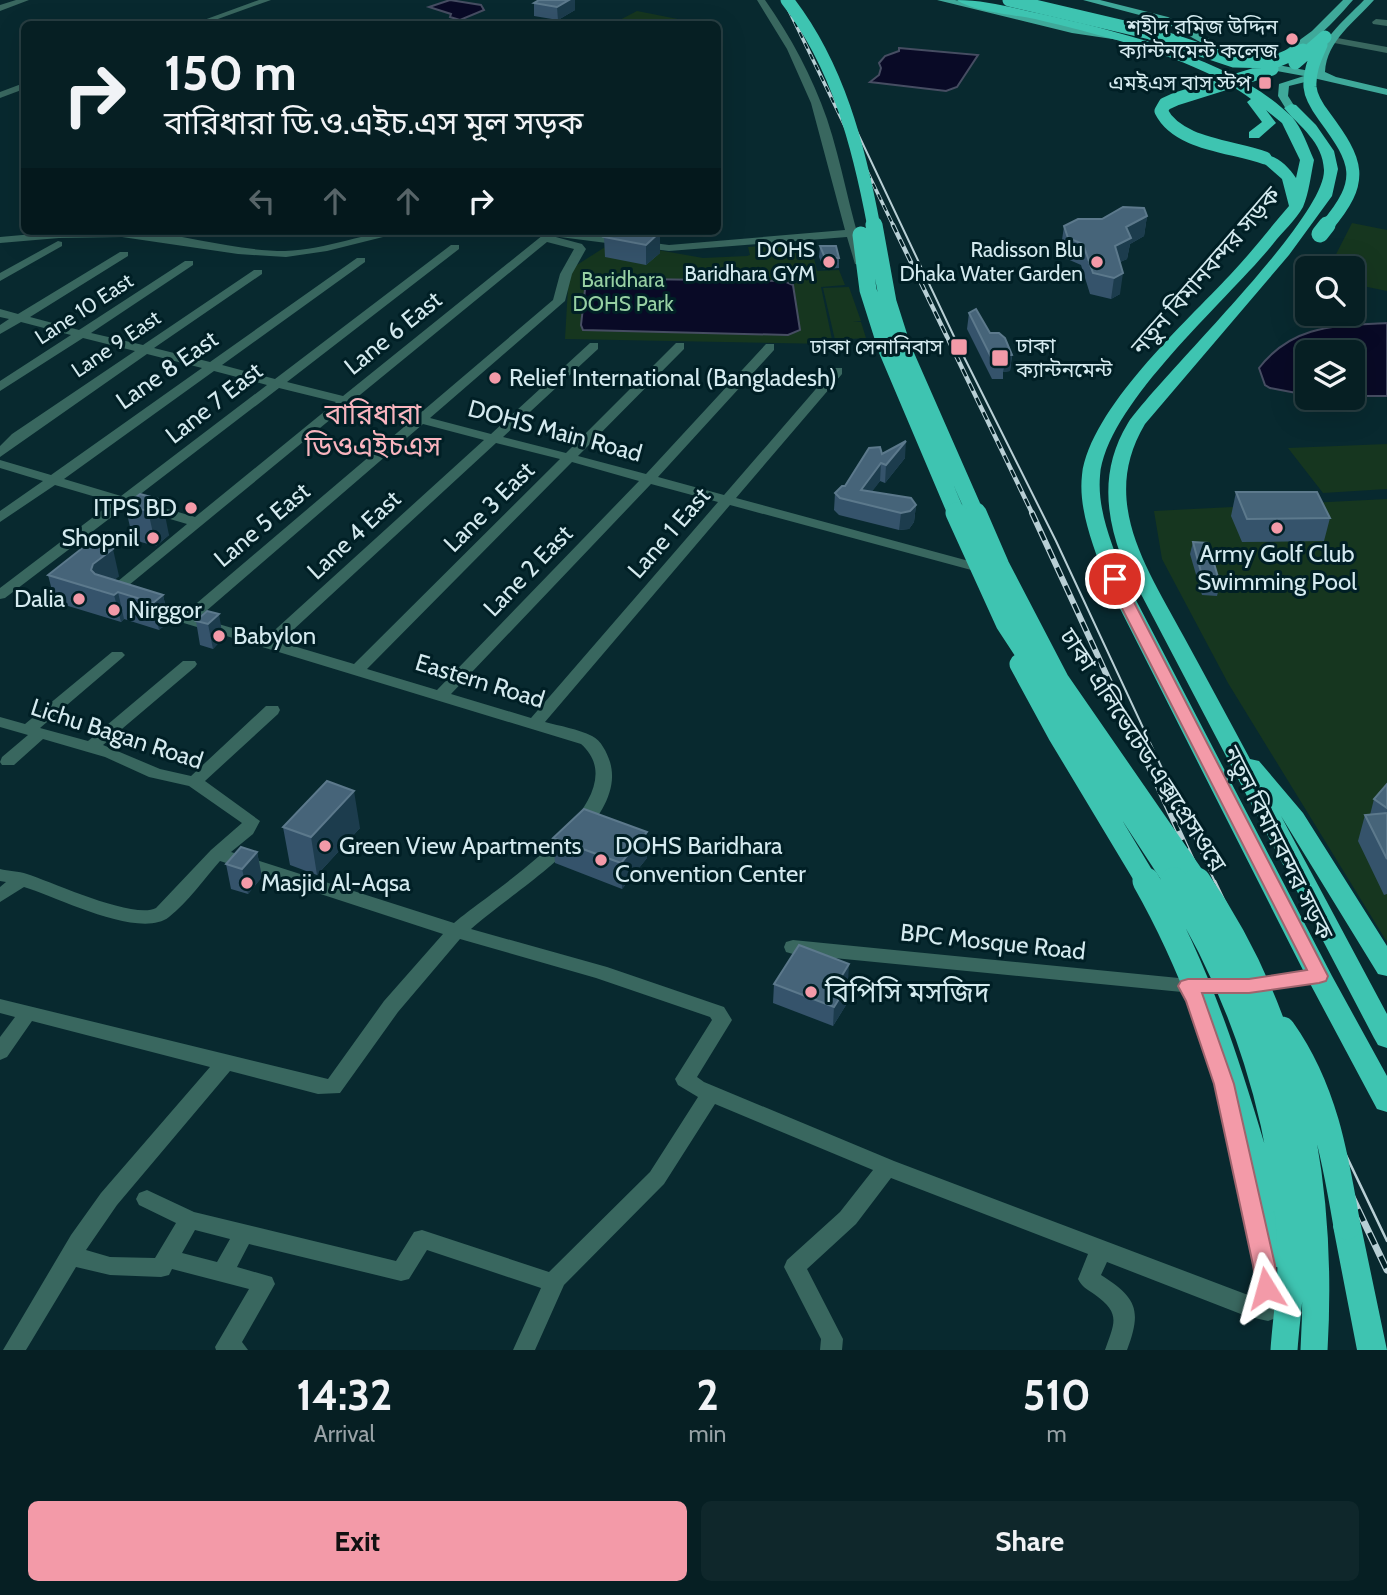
<!DOCTYPE html>
<html lang="en">
<head>
<meta charset="utf-8">
<style>
  body { margin:0; font-family:Cabin,"Noto Sans Bengali",sans-serif; background:#0f272b; color:#f1f3f6; height:100vh; display:flex; flex-direction:column; font-size:26px; white-space:nowrap }
  * { box-sizing:border-box; margin:0 }
  p { font-size:23px; color:#98a2a6 }
  .icon { flex:none; width:38px; height:38px; fill:none; stroke:currentColor; stroke-width:2; stroke-linecap:round; stroke-linejoin:round }
  .map { position:relative; height:1350px; overflow:hidden }
  .drawer { display:flex; flex-direction:column; background:#061f23; flex:1 }
  .drawer>* { flex:none }
  .guide { position:absolute; left:21px; top:21px; width:700px; height:214px; border-radius:10px; box-shadow:0 7px 28px #0002,0 0 0 2px #273d41; background:#061f23; color:#f1f3f6; overflow:hidden }
  .fabs { position:absolute; left:1295px; top:256px; display:grid; gap:14px }
  .fabs a { display:grid; place-items:center; width:70px; height:70px; border-radius:10px; background:#061f23; box-shadow:0 7px 28px #0002,0 0 0 2px #273d41; font-size:35px }
  .pin { position:absolute; display:grid; place-items:center; width:60px; height:60px; color:#fff; margin:-30px; border:4px solid #fff; border-radius:50%; box-shadow:0 2px 7px #0007 }
  .me { position:absolute; width:77px; margin:-38px; rotate:352deg; stroke-linejoin:round; filter:drop-shadow(0 0 5px #0008) }
  .turn { display:flex; align-items:center; gap:24px; height:147px; padding:0 28px; font-size:32px }
  .turn .icon { width:91px; height:91px; stroke-width:2.5 }
  .turn b { display:block; font-size:49px; line-height:60px }
  .lanes { display:flex; align-items:center; height:66px; padding:0 28px; background:#0003; justify-content:center; gap:35px; direction:ltr }
  .lanes .off { opacity:.35 }
  .eta { display:flex; justify-content:space-evenly; align-items:center; height:119px; text-align:center }
  .eta b { font-size:42px; font-weight:700; line-height:49px }
  .action { display:flex; gap:14px; margin-top:auto; padding:14px 28px }
  .action a { flex:1; height:80px; border-radius:10px; background:#f39aa8; color:#111; font-size:28px; font-weight:700; line-height:80px; text-align:center }
  .action a+a { background:#0f272b; color:#f1f3f6 }
  .map>svg:first-child { display:block }
  .green { fill:#16361f }
  .water { fill:#090a26; stroke:#464d62; stroke-width:2 }
  .lines { fill:none; stroke-linecap:round; stroke-linejoin:round }
  .minor { fill:#39675f; fill-rule:evenodd }
  .major { fill:#3fa99a; fill-rule:evenodd }
  .highway { fill:#3ec4b1; fill-rule:evenodd }
  .tram-far1 { stroke:#b8cfd5; stroke-width:2 }
  .tram { stroke:#b8cfd5; stroke-width:2.5 }
  .rail-far3-casing { stroke:#b8cfd5; stroke-width:3.5 }
  .rail-far2-casing { stroke:#b8cfd5; stroke-width:4.5 }
  .rail-far1-casing { stroke:#b8cfd5; stroke-width:6 }
  .rail-casing { stroke:#b8cfd5; stroke-width:7 }
  .rail-far3 { stroke:#001f25; stroke-width:2; stroke-dasharray:6; stroke-linecap:butt }
  .rail-far2 { stroke:#001f25; stroke-width:2.5; stroke-dasharray:8; stroke-linecap:butt }
  .rail-far1 { stroke:#001f25; stroke-width:3.5; stroke-dasharray:10; stroke-linecap:butt }
  .rail { stroke:#001f25; stroke-width:4.5; stroke-dasharray:13; stroke-linecap:butt }
  .highway-bridge-far3 { stroke:#3ec4b1; stroke-width:13 }
  .highway-bridge-far2 { stroke:#3ec4b1; stroke-width:17 }
  .highway-bridge-far1 { stroke:#3ec4b1; stroke-width:21 }
  .highway-bridge { stroke:#3ec4b1; stroke-width:27 }
  .wall { fill:#35536b }
  .shaded-wall { fill:#1c3c4d }
  .building { fill:#466479; stroke:#5c798c; stroke-width:2 }
  .route { fill:#f39aa8; stroke:#9e646d; stroke-width:2 }
  .poi-dot { fill:#f39aa8; stroke:#001f25; stroke-width:2.5 }
  .labels { text-anchor:middle; stroke-width:6; stroke-linejoin:round; paint-order:stroke }
  .far-poi-label { font-size:21px; fill:#d4eaef; stroke:#001f25; text-anchor:end }
  .far-park-label { font-size:21px; fill:#97d0a3; stroke:#001f25 }
  .far-street-label { font-size:21px; fill:#d4eaef; stroke:#001f25 }
  .street-label { font-size:24px; fill:#d4eaef; stroke:#001f25 }
  .poi-label { font-size:24px; fill:#d4eaef; stroke:#001f25; text-anchor:start }
  .quarter-label { font-size:28px; fill:#f9b5bf; stroke:#001f25 }
  .near-poi-label { font-size:28px; fill:#d4eaef; stroke:#001f25; text-anchor:start }
</style>
</head>
<body>
<div class="map">
<svg width="1387" height="1350" viewBox="0 0 1387 1350">
  <rect width="100%" height="100%" fill="#08292f"/>
  <path class="green" d="M637 11 703 24H612Z
    M1352 223 1387 230V291L1353 284V268H1329Z
    M613 242 703 258 747 256 750 255 748 247 787 244 789 247 803 246 809 254H813L817 271 839 270 845 285 821 287 833 344 565 339 569 270Z
    M849 287 861 321 853 322H861L866 338 835 340 823 288Z
    M1387 444V489L1323 493 1288 448Z
    M1387 499V942L1228 683 1162 559 1154 511Z"/>
  <path class="water" d="M450 0 481 5 484 10 460 20 450 17 451 14 429 7Z
    M899 48 978 55 957 87 946 91 870 82 879 75 881 68 879 63 885 56 899 51Z
    M638 279 784 281 793 285 800 330 788 335 583 330 581 325 586 281Z
    M1387 323V396H1353V352H1307V395L1270 388 1265 385 1259 368C1293 324 1336 326 1387 323Z"/>
  <g class="lines">
    <path class="minor" d="M16 0H29L0 11V5Z
      M259 0H271L204 24H193Z
      M757 0H765C791 37 812 76 827 119 843 167 850 216 867 264L865 266 855 264 847 237 669 251 552 236 582 244 586 249 572 274 565 301 430 418 491 434 590 343H598V349L503 437 566 453 676 343H684V349L578 456 646 474 766 344H774V350L658 477 724 495 834 368H842V374L736 498 980 564 982 567 975 571 730 505 545 722C560 726 578 729 592 736 601 740 607 753 610 762 629 825 511 892 471 929L607 967 724 1007 732 1020 697 1077 704 1082 894 1161 1256 1298 1253 1265 1226 1137 1229 1131 1236 1129 1243 1131C1254 1152 1285 1300 1276 1318L1268 1321 1246 1316 1107 1262 1101 1275C1137 1298 1142 1310 1127 1350H1105C1115 1322 1121 1313 1094 1294 1087 1289 1082 1287 1078 1279L1088 1254 891 1178 856 1224 807 1269 843 1339 842 1350H820L821 1339 784 1267 787 1260 840 1212 873 1170 715 1104 664 1184 564 1285 535 1350H513L541 1288 427 1250 409 1279 401 1281 249 1244 237 1267 272 1277 275 1284 242 1342 248 1350H216L215 1347 249 1289 172 1269 169 1275 161 1277 110 1275 76 1267 26 1350H3L71 1235 101 1193 210 1067 32 1021 7 1057 0 1060V1037L15 1017 0 1013V999L328 1079 384 1001 443 934 220 861C204 879 188 902 169 917 140 940 57 897 24 887L0 902V887L6 882 0 881V869C8 871 19 871 27 874 52 882 134 920 156 908L211 850 242 823 189 786 149 777 105 757 43 739 14 765H2L0 762 2 757 28 735 0 727V717L25 724 112 652H122L125 655 122 658 40 728 88 741 183 661H195L197 664 195 667 103 745 160 769 191 776 266 706H278L280 710 278 714 205 781 260 821 253 834 231 852 454 923C489 892 643 799 581 744L141 610 138 607 146 602 184 614 411 421 348 405 112 599H102L100 596 187 524 126 506 5 598 0 599V588L113 502 55 485 0 522V511L43 481 0 468V460L51 475 202 368 147 354 0 457V446L12 434 135 351 83 338 0 391V381L71 335 21 322 0 334V325L9 319 0 317V309L18 314 120 252H128V256L30 317 79 330 185 261H193V265L91 333 143 345 254 270H262V274L154 348 210 362 357 258H365V262L222 365 275 379 451 245H459V249L287 382 343 396 543 235 530 231H562L669 245 845 230 811 103 787 49ZM547 242 574 249 560 274 553 300 418 415 355 399ZM214 371 267 385 121 496 64 479ZM279 388 336 402 195 517 134 499ZM423 424 484 440 266 638 198 618ZM496 443 560 459 354 664 280 642ZM572 462 639 481 437 690 367 669ZM651 484 718 502 531 718 451 694ZM460 939 596 978 710 1017 712 1020 675 1079 678 1085 698 1097 650 1172 549 1272 422 1230 414 1232 396 1261 194 1212 147 1190 139 1193 136 1199 139 1205 176 1223 155 1258 110 1257 86 1250 117 1205 230 1071 318 1094 340 1093 398 1012ZM195 1230 230 1239 217 1262 182 1253Z
      M1376 19 1387 20V26L1373 24 1372 22Z
      M1332 37 1387 47V53L1329 42V38Z
      M24 83V89L0 98V92Z
      M67 231C92 231 117 229 142 231 190 236 237 251 285 251 327 250 365 231 407 231L327 251 286 257 238 254 122 237 59 238 0 243V237Z
      M58 241 62 242V246L0 281V273Z
      M793 940 1189 979H1249L1319 969 1326 971 1328 976 1326 981 1319 983 1249 993H1202L1205 998 1202 1003 1195 1005 1188 1003 1182 992 793 954 786 952 784 947 786 942Z"/>
    <path class="major" d="M937 0H955L1124 37 1119 40 1072 33Z
      M1083 0H1100L1168 17 1247 59 1315 72C1317 41 1344 21 1364 0H1374C1355 22 1327 40 1325 72L1336 77 1387 89V95L1309 77V81L1289 86 1288 96 1295 107 1286 109 1278 96 1279 84 1304 76 1240 64 1162 21Z
      M1343 0H1353C1340 15 1299 61 1279 59V55L1312 31Z"/>
    <path class="highway" d="M957 0C986 0 1013 8 1042 14 1118 31 1236 60 1292 117 1302 128 1308 147 1314 160 1311 174 1309 193 1303 207 1296 220 1282 232 1273 244 1227 301 1106 404 1100 476 1097 511 1113 547 1125 579L1332 976 1387 1076V1112L1377 1109 1306 976 1105 579C1094 547 1078 510 1082 475 1090 409 1185 323 1230 275 1251 253 1269 229 1289 206L1282 179 1258 158 1260 155C1275 153 1288 166 1296 178L1300 160 1282 123 1266 110 1276 123 1259 138H1249V132L1262 122 1247 102 1251 99C1200 59 1098 34 1035 19 1015 15 971 11 957 0Z
      M1291 104 1296 105 1316 125 1334 151 1338 169 1332 196 1289 255 1145 424C1099 501 1147 568 1184 637 1206 677 1228 718 1250 759L1259 761 1303 813 1387 946V976L1378 974 1281 816 1387 1014V1048L1378 1045 1374 1038 1121 556C1104 510 1102 466 1128 423 1164 372 1325 219 1324 170 1323 142 1300 127 1284 108Z
      M1267 1188 1277 1192 1281 1200 1298 1257 1293 1266 1283 1269 1273 1266 1268 1257 1253 1200 1257 1192Z
      M1347 1214 1357 1217 1361 1226 1387 1350H1357L1333 1226 1337 1217Z"/>
    <path class="tram-far1" d="M789 0 835 85 959 347 1056 541 1215 882"/>
    <path class="tram" d="M1215 881 1387 1241"/>
    <defs>
      <path id="rail-far3" d="M784 0 894 227"/>
      <path id="rail-far2" d="M893 225 1033 515"/>
      <path id="rail-far1" d="M1032 513 1202 882"/>
      <path id="rail" d="M1201 881 1387 1270"/>
    </defs>
    <use href="#rail-far3" class="rail-far3-casing"/>
    <use href="#rail-far2" class="rail-far2-casing"/>
    <use href="#rail-far1" class="rail-far1-casing"/>
    <use href="#rail" class="rail-casing"/>
    <use href="#rail-far3" class="rail-far3"/>
    <use href="#rail-far2" class="rail-far2"/>
    <use href="#rail-far1" class="rail-far1"/>
    <use href="#rail" class="rail"/>
    <path class="highway-bridge-far3" d="M787 0C838 65 859 147 874 227
      M1009 0 1150 33 1234 61 1274 62 1303 50
      M1321 45C1315 59 1309 71 1310 87 1311 98 1318 108 1324 116 1358 162 1366 180 1326 227
      M1295 63 1325 37
      M1265 158C1233 146 1178 145 1161 111L1165 104 1176 99 1272 69"/>
    <path class="highway-bridge-far2" d="M874 225 888 302 903 349 976 515
      M1320 234 1327 225
      M861 235 868 290 887 350 957 515"/>
    <path class="highway-bridge-far1" d="M956 513 1006 623 1175 882
      M976 513 999 566 1059 681 1198 882
      M1020 664 1058 734 1147 882"/>
    <path class="highway-bridge" d="M1146 881C1203 981 1235 1090 1267 1200
      M1174 881C1244 993 1286 1121 1291 1254 1292 1285 1286 1319 1284 1350
      M1197 881C1294 1021 1324 1182 1314 1350
      M1282 1030C1324 1089 1335 1156 1347 1226"/>
  </g>
  <path class="wall" d="M534 3 575 10 558 20 534 16Z
    M1147 216 1144 236 1130 244 1127 259 1120 262V294L1111 299 1090 294 1081 265 1065 258 1061 247 1064 226Z
    M651 231 660 253 646 265 605 257 604 237Z
    M820 246 839 258V268L824 269 819 257Z
    M969 313 1012 355 1010 371 1003 372V379H992L967 329Z
    M882 454 905 458 885 483 880 481 871 492 916 505 914 522 909 529 899 530 839 515 834 510 835 493Z
    M1236 492 1330 518 1324 541 1242 542 1231 516Z
    M140 494 169 535 156 546 133 540 125 505Z
    M1193 542 1220 584 1217 596 1202 595 1190 554Z
    M48 575 119 576 114 580 163 595 169 622 159 630 124 619 121 622 55 602Z
    M207 611 223 638 213 649 200 645 196 621Z
    M1387 784V894L1384 895 1358 841 1365 815H1370L1374 799Z
    M283 827 360 828 317 875 290 865Z
    M553 838 647 858 622 889 555 863Z
    M257 852 262 877 248 894 231 889 226 864Z
    M848 983 846 986V1005L833 1026 773 1003 774 984Z"/>
  <path class="shaded-wall" d="M569 0H575V10L558 20 557 7Z
    M1147 216 1144 236 1130 244 1127 259 1112 266 1115 246 1126 227Z
    M660 232V253L646 265V245Z
    M1123 273 1120 294 1111 299 1114 278Z
    M1012 355 1010 371 1003 372 1005 363 1002 356Z
    M906 441 905 458 885 483 886 465Z
    M881 463 880 481 863 504 861 490Z
    M162 500 169 535 156 546 148 511Z
    M916 505 914 522 909 529 899 530 901 513Z
    M113 549 119 576 100 592 91 570 93 564Z
    M118 592 124 619 121 622 114 595Z
    M163 595 169 622 159 630 153 603Z
    M219 614 223 638 213 649 208 624Z
    M354 791 360 828 317 875 311 837Z
    M647 832V858L622 889 621 863Z
    M257 852 262 877 248 894 242 869Z
    M849 964 848 983 836 1002 838 982Z
    M847 986 846 1005 833 1026 834 1007Z"/>
  <path class="building" d="M539 0H569L557 7 534 3Z
    M1123 207 1144 208 1147 216 1126 227 1131 238 1115 246 1123 273 1114 278 1093 273 1083 244 1068 238 1064 226 1078 219H1102Z
    M613 231H651L660 232 646 245 604 237Z
    M820 246H836L839 258H825Z
    M976 309 990 333H999L1005 338 1012 355 1002 356 1005 363H994L969 313Z
    M906 441 886 465 881 463 861 490 911 498 916 505 910 511 901 513 840 498 835 493 842 486H845L869 448 880 447 882 454Z
    M1236 492H1317L1330 518 1247 519Z
    M140 494 162 500 148 511 125 505Z
    M90 542 113 549 93 564 91 570 95 574 163 595 153 603 118 592 114 595 48 575Z
    M1193 542 1208 543 1220 584 1204 583Z
    M207 611 219 614 208 624 196 621Z
    M327 781 354 791 311 837 283 827Z
    M1387 784V808L1374 799Z
    M584 809 647 832 621 863 553 838Z
    M1387 813V859L1365 815Z
    M241 847 257 852 242 869 226 864Z
    M799 945 849 964 838 982 847 986 834 1007 774 984Z"/>
  <path class="route" d="M1115 574 1122 579 1328 976 1326 981 1319 983 1249 993H1202L1234 1084 1275 1265 1277 1288 1274 1295 1266 1298 1258 1295 1253 1265 1214 1084 1186 1001 1178 986 1181 981 1188 979H1249L1307 970 1107 579Z"/>
  <g class="poi-dot">
    <circle cx="1292" cy="39" r="7"/>
    <rect x="1258" y="76" width="14" height="14" rx="3.5"/>
    <circle cx="829" cy="262" r="7"/>
    <circle cx="1097" cy="262" r="7"/>
    <rect x="950" y="338" width="18" height="18" rx="3.5"/>
    <rect x="991" y="349" width="18" height="18" rx="3.5"/>
    <circle cx="495" cy="378" r="7"/>
    <circle cx="191" cy="508" r="7"/>
    <circle cx="1277" cy="528" r="7"/>
    <circle cx="153" cy="538" r="7"/>
    <circle cx="79" cy="599" r="7"/>
    <circle cx="114" cy="610" r="7"/>
    <circle cx="219" cy="636" r="7"/>
    <circle cx="325" cy="846" r="7"/>
    <circle cx="601" cy="860" r="7"/>
    <circle cx="247" cy="883" r="7"/>
    <circle cx="811" cy="992" r="7"/>
  </g>
  <g class="labels">
    <g class="far-poi-label">
      <text x="1278" y="34">শহীদ রমিজ উদ্দিন<tspan x="1278" dy="24">ক্যান্টনমেন্ট কলেজ</tspan></text>
      <text x="1251" y="90">এমইএস বাস স্টপ</text>
      <text x="815" y="257">DOHS<tspan x="815" dy="24">Baridhara GYM</tspan></text>
      <text x="1083" y="257">Radisson Blu<tspan x="1083" dy="24">Dhaka Water Garden</tspan></text>
      <text x="1016" y="353" text-anchor="start">ঢাকা<tspan x="1016" dy="24">ক্যান্টনমেন্ট</tspan></text>
      <text x="943" y="354">ঢাকা সেনানিবাস</text>
    </g>
    <g class="far-park-label">
      <text x="623" y="287">Baridhara<tspan x="623" dy="24">DOHS Park</tspan></text>
    </g>
    <g class="far-street-label">
      <text transform="translate(84 309) rotate(-33)" y="7">Lane 10 East</text>
      <text transform="translate(116 344) rotate(-34)" y="7">Lane 9 East</text>
    </g>
    <g class="street-label">
      <text transform="translate(1206 271) rotate(-49)" y="8">নতুন বিমানবন্দর সড়ক</text>
      <text transform="translate(393 333) rotate(-39)" y="8">Lane 6 East</text>
      <text transform="translate(167 370) rotate(-35)" y="8">Lane 8 East</text>
      <text transform="translate(214 403) rotate(-38)" y="8">Lane 7 East</text>
      <text transform="translate(555 431) rotate(15)" y="8">DOHS Main Road</text>
      <text transform="translate(489 507) rotate(-45)" y="8">Lane 3 East</text>
      <text transform="translate(262 525) rotate(-40)" y="8">Lane 5 East</text>
      <text transform="translate(669 533) rotate(-49)" y="8">Lane 1 East</text>
      <text transform="translate(354 535) rotate(-43)" y="8">Lane 4 East</text>
      <text transform="translate(528 571) rotate(-46)" y="8">Lane 2 East</text>
      <text transform="translate(480 681) rotate(17)" y="8">Eastern Road</text>
      <text transform="translate(117 734) rotate(18)" y="8">Lichu Bagan Road</text>
      <text transform="translate(1143 750) rotate(57)" y="8">ঢাকা এলিভেটেড এক্সপ্রেসওয়ে</text>
      <text transform="translate(1278 843) rotate(63)" y="8">নতুন বিমানবন্দর সড়ক</text>
      <text transform="translate(993 942) rotate(6)" y="8">BPC Mosque Road</text>
    </g>
    <g class="poi-label">
      <text x="509" y="386">Relief International (Bangladesh)</text>
      <text x="177" y="516" text-anchor="end">ITPS BD</text>
      <text x="139" y="546" text-anchor="end">Shopnil</text>
      <text x="1277" y="562" text-anchor="middle">Army Golf Club<tspan x="1277" dy="28">Swimming Pool</tspan></text>
      <text x="65" y="607" text-anchor="end">Dalia</text>
      <text x="128" y="618">Nirggor</text>
      <text x="233" y="644">Babylon</text>
      <text x="339" y="854">Green View Apartments</text>
      <text x="615" y="854">DOHS Baridhara<tspan x="615" dy="28">Convention Center</tspan></text>
      <text x="261" y="891">Masjid Al-Aqsa</text>
    </g>
    <g class="quarter-label">
      <text x="373" y="424">বারিধারা<tspan x="373" dy="32">ডিওএইচএস</tspan></text>
    </g>
    <g class="near-poi-label">
      <text x="825" y="1002">বিপিসি মসজিদ</text>
    </g>
  </g>
</svg>
<div class="fabs">
<a><svg class="icon" aria-label="search" viewBox="0 0 24 24"><circle cx="10" cy="10" r="6"/><path d="M15 15l6 6"/></svg></a>
<a><svg class="icon" aria-label="layers" viewBox="0 0 24 24"><path d="M12 4l9 5-9 5-9-5zM3 14l9 5 9-5"/></svg></a>
</div>
<div class="pin" style="left:1115px;top:579px;background:#d93025"><svg class="icon" aria-label="arrive" viewBox="0 0 24 24"><path d="M6 21V4h12l-3 4 3 4H6"/></svg></div>
<svg class="me" style="left:1266px;top:1288px" viewBox="-20 -20 40 40"><path d="M0-17L14 15 0 8-14 15z" fill="#f39aa8" stroke="#fff" stroke-width="4"/></svg>
<div class="guide">
<div class="turn"><svg class="icon" aria-label="right" viewBox="0 0 24 24"><path d="M7 20v-9h11M14 6l5 5-5 5"/></svg><div><b>150 m</b>বারিধারা ডি.ও.এইচ.এস মূল সড়ক</div></div>
<div class="lanes"><svg class="icon off" aria-label="left" viewBox="0 0 24 24"><path d="M17 20v-9H6M10 6l-5 5 5 5"/></svg><svg class="icon off" aria-label="ahead" viewBox="0 0 24 24"><path d="M12 20V5M6 11l6-6 6 6"/></svg><svg class="icon off" aria-label="ahead" viewBox="0 0 24 24"><path d="M12 20V5M6 11l6-6 6 6"/></svg><svg class="icon" aria-label="right" viewBox="0 0 24 24"><path d="M7 20v-9h11M14 6l5 5-5 5"/></svg></div>
</div>
</div>
<section class="drawer">
<div class="eta">
<div><b>14:32</b><p>Arrival</p></div>
<div><b>2</b><p>min</p></div>
<div><b>510</b><p>m</p></div>
</div>
<div class="action"><a>Exit</a><a>Share</a></div>
</section>
</body>
</html>
